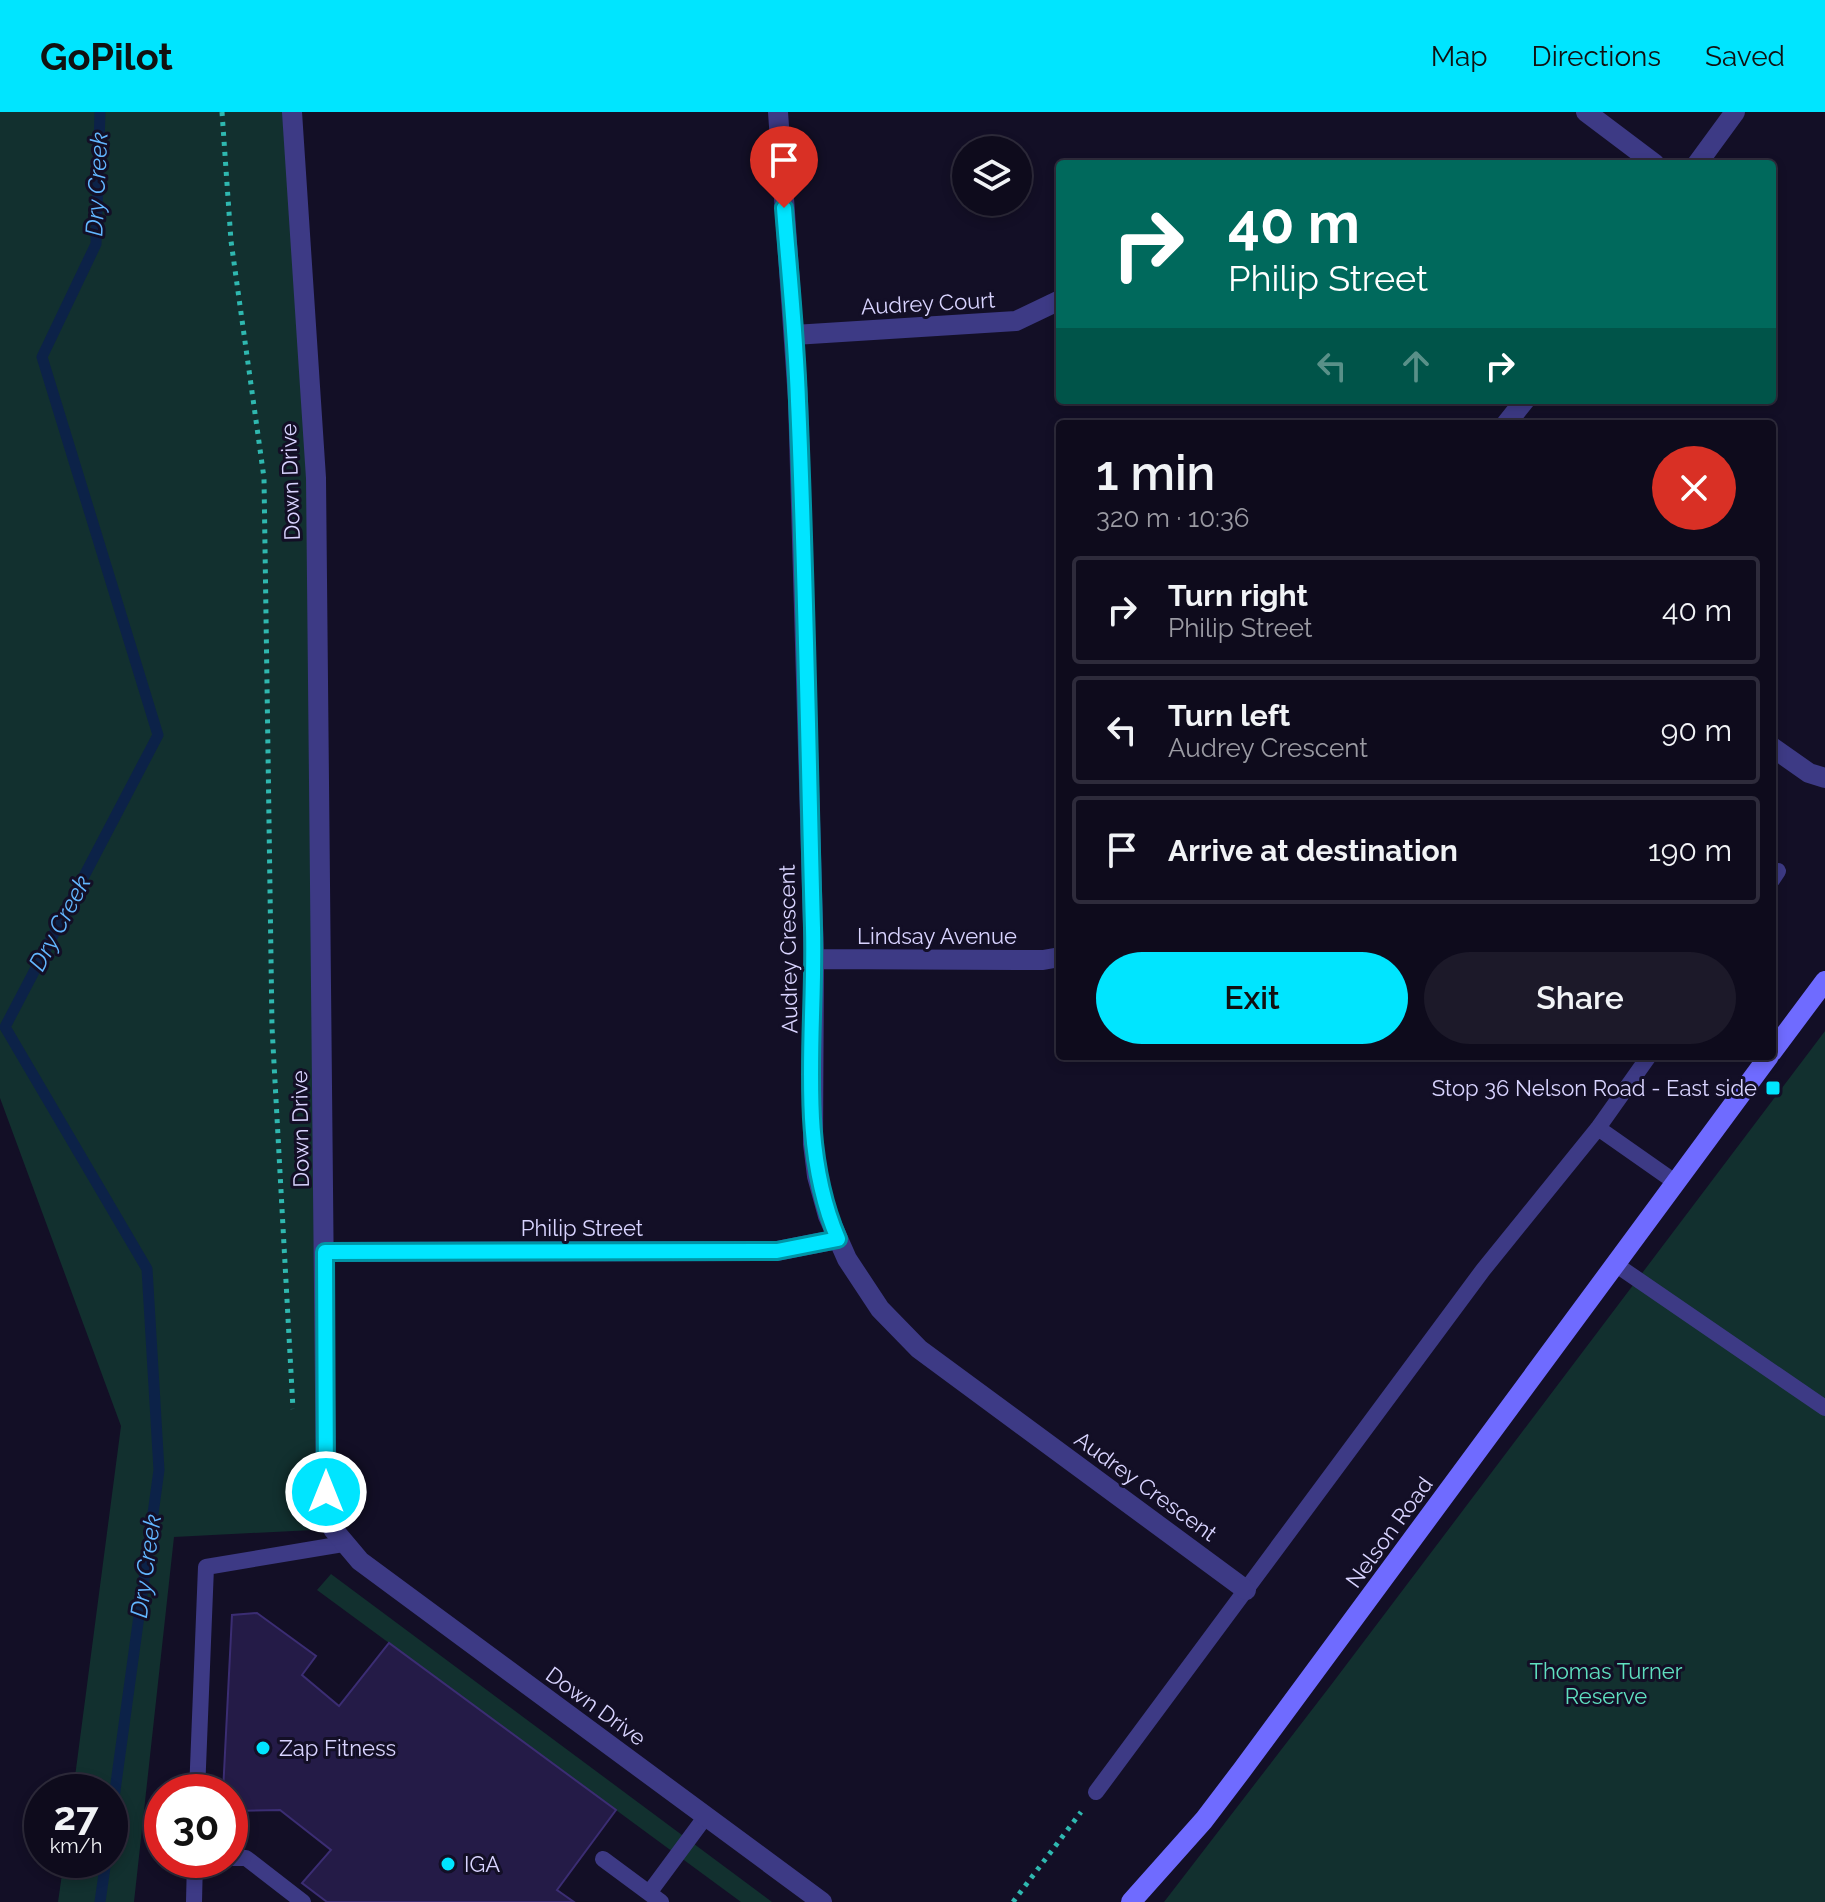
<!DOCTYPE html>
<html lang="en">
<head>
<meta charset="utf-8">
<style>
  body { margin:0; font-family:Raleway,sans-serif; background:#1c1929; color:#f1f3f6; height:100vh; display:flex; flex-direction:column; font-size:30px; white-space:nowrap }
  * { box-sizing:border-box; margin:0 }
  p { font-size:26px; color:#9b9ba3 }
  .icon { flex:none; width:44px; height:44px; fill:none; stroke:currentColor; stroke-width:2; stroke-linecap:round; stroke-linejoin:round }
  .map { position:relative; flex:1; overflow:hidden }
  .sheet { position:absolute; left:1056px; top:308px; width:720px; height:640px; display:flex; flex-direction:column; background:#0e0b1c; border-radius:8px; box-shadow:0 4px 12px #0003,0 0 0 2px #2e2b3b }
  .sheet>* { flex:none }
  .guide { position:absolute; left:1056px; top:48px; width:720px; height:244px; border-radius:8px; box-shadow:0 4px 12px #0003,0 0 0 2px #2e2b3b; background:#00695c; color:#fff; overflow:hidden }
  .tools { position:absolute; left:952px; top:24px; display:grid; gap:16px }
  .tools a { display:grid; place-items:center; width:80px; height:80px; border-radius:50%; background:#0e0b1c; box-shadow:0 4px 12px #0003,0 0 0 2px #2e2b3b; font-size:40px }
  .speed { position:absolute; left:24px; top:1662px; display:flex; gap:16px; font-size:40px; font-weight:700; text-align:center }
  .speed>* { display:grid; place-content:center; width:104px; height:104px; border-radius:50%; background:#0e0b1c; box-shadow:0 4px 12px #0003,0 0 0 2px #2e2b3b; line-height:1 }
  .speed small { font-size:20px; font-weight:400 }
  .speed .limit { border:12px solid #d22; background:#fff; color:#111 }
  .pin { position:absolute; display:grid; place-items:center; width:68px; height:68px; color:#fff; margin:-82px -34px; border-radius:50% 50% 50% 0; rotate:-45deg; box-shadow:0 0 8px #0007 }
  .pin .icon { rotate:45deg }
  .me { position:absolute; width:88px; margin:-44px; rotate:0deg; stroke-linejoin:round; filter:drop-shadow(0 0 6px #0008) }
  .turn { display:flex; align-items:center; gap:28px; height:168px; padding:0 40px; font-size:36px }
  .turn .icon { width:104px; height:104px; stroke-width:2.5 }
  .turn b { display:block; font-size:56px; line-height:68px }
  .lanes { display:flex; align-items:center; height:76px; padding:0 40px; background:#0003; justify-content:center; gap:40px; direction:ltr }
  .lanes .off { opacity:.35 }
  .round { display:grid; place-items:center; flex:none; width:84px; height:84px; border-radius:42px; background:#1c1929 }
  .overview { display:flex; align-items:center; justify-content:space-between; height:136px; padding:0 40px }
  h1 { font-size:48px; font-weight:600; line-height:60px }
  .primary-button { display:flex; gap:16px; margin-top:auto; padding:16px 40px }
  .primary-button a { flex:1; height:92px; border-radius:48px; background:#00e5ff; color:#111; font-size:32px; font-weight:600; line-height:92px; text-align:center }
  .primary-button a+a { background:#1c1929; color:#f1f3f6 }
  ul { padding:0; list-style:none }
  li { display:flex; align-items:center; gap:24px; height:108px; margin:0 16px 12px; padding:0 24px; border:4px solid #2e2b3b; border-radius:8px }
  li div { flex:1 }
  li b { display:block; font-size:30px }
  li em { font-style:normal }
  header { display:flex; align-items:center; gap:48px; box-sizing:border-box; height:112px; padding:0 40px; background:#00e5ff; color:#111 }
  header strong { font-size:38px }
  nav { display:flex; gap:44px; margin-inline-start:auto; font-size:28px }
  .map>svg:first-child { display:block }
  .green { fill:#12302f }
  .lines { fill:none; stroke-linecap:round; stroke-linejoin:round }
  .stream { stroke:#0c2248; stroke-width:11 }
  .building { fill:#241b47; stroke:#3b2d73; stroke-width:2 }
  .path { stroke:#2fb8b0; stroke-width:5; stroke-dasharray:4 6; stroke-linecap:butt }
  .service { stroke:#3d3a85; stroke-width:16 }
  .minor { stroke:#3d3a85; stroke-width:20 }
  .secondary { stroke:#6f6bff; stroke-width:20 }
  .route-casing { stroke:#0095a6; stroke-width:20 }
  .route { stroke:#00e5ff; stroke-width:14 }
  .poi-dot { fill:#00e5ff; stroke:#130f26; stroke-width:3 }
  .labels { text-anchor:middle; stroke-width:6; stroke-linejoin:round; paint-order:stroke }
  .street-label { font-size:22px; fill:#d9d4ff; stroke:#130f26 }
  .poi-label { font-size:22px; fill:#d9d4ff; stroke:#130f26; text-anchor:start }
  .park-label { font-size:22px; fill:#5fe0c0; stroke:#130f26 }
  .water-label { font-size:24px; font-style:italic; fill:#62b6ff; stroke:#130f26 }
</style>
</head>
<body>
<header>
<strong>GoPilot</strong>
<nav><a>Map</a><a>Directions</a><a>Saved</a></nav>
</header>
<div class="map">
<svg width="1825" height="1790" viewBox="0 0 1825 1790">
  <rect width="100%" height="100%" fill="#130f26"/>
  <path class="green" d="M0 0H288L319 612 333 1417 174 1425 134 1790H58L64 1748H110V1680H73L121 1314 0 986Z
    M1825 919V1790H1164L1331 1573Z
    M331 1462 772 1790H741L317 1478Z"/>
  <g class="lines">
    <path class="stream" d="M100 0 96 132 42 245 158 623 5 915 147 1157 159 1358 110 1715
      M100 1790 106 1748"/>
  </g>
  <path class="building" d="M257 1501 316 1544 302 1563 339 1594 389 1531 616 1698 557 1778 574 1790H327L302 1771 331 1738 280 1698 230 1699V1680H223L232 1503Z"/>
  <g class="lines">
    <path class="path" d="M222 0 231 129 264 366 272 915 293 1297
      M1013 1790 1081 1700"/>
    <path class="service" d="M1772 768 1778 759
      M1598 1016 1675 1070
      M1615 1152 1825 1296
      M197 1680 206 1455 343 1432
      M1096 1680 1483 1158 1598 1016 1649 944
      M230 1746H246L303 1790
      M603 1747 661 1790
      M649 1781 706 1704
      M194 1790 195 1748"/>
    <path class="minor" d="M292 0 316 366 326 1380 333 1417 360 1449 822 1790
      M778 0 798 288 814 847 813 1032 817 1064 828 1104 847 1147 880 1197 919 1237 1246 1478
      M1586 0 1655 52
      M1697 52 1735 0
      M794 223 1016 209 1060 188
      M1506 312 1525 288
      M1772 635 1809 661 1825 666
      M814 847 1043 848 1060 845
      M325 1140 777 1139 838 1127"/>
    <path class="secondary" d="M1772 940 1825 869
      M1131 1790 1204 1708 1242 1658 1769 944"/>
  </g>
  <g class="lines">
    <defs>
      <path id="route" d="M326 1380 325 1140 777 1139 838 1127C796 1030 816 920 813 816 808 640 806 465 798 289 796 225 789 160 784 96"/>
    </defs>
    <use href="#route" class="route-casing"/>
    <use href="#route" class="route"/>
  </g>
  <g class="poi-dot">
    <rect x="1765" y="968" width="16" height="16" rx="4"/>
    <circle cx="263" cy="1636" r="8"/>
    <circle cx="448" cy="1752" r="8"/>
  </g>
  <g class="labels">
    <g class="street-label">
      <text transform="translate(928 191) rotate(-3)" y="8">Audrey Court</text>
      <text transform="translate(290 370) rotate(-92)" y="8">Down Drive</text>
      <text x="937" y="832">Lindsay Avenue</text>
      <text transform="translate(788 837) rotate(-91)" y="8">Audrey Crescent</text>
      <text transform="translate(300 1017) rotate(-91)" y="8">Down Drive</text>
      <text x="582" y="1124">Philip Street</text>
      <text transform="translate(1146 1374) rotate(36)" y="8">Audrey Crescent</text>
      <text transform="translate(1389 1420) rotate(-54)" y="8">Nelson Road</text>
      <text transform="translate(596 1594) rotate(36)" y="8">Down Drive</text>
    </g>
    <g class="poi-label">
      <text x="1757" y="984" text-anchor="end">Stop 36 Nelson Road - East side</text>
      <text x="279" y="1644">Zap Fitness</text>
      <text x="464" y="1760">IGA</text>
    </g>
    <g class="park-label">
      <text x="1606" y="1567">Thomas Turner<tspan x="1606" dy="25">Reserve</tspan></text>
    </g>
    <g class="water-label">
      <text transform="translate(97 72) rotate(-87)" y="8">Dry Creek</text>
      <text transform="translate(60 811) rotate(-62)" y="8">Dry Creek</text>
      <text transform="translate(146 1454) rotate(-82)" y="8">Dry Creek</text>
    </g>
  </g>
</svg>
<div class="tools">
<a><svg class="icon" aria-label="layers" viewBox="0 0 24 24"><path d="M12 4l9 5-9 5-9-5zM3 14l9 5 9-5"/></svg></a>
</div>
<div class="speed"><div>27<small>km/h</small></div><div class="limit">30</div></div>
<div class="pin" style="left:784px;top:96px;background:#d93025"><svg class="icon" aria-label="arrive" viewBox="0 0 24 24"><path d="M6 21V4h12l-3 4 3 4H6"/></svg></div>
<svg class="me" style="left:326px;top:1380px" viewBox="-20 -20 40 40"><circle r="17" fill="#00e5ff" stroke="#fff" stroke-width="3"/><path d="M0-11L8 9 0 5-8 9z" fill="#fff"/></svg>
<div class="guide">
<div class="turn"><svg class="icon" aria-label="right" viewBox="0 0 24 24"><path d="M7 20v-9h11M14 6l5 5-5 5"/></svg><div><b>40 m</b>Philip Street</div></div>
<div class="lanes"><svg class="icon off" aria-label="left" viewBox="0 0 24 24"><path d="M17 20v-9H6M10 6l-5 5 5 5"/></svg><svg class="icon off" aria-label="ahead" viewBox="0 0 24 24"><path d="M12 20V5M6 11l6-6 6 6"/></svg><svg class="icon" aria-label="right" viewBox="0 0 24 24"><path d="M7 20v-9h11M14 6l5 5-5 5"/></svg></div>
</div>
<section class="sheet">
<div class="overview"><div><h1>1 min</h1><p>320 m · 10:36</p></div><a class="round" style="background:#d93025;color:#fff"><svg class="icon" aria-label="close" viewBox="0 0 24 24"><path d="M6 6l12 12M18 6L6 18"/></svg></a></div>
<ul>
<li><svg class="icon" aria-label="right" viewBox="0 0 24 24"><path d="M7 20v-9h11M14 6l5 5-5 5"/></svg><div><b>Turn right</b><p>Philip Street</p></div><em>40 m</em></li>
<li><svg class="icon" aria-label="left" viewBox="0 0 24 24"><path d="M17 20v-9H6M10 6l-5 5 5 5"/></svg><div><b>Turn left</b><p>Audrey Crescent</p></div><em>90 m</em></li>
<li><svg class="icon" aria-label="arrive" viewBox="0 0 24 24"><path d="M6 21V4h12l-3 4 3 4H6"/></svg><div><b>Arrive at destination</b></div><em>190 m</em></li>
</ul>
<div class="primary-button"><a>Exit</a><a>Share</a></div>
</section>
</div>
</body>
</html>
